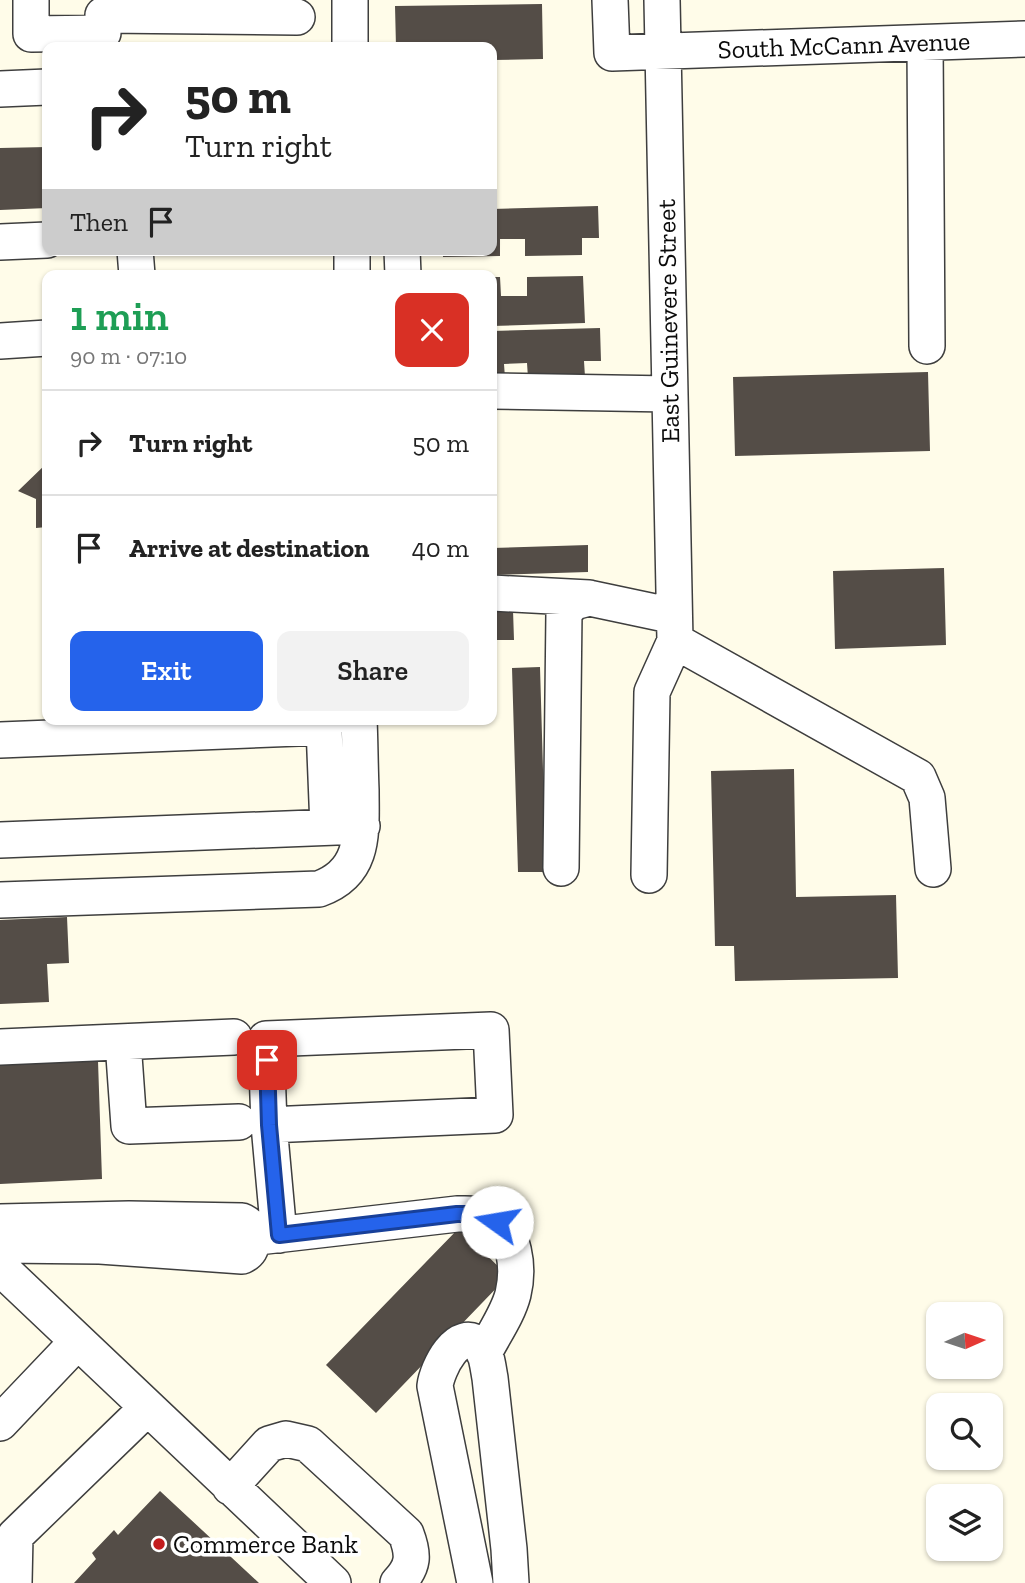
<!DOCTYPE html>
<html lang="en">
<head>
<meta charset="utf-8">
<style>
  body { margin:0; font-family:"Zilla Slab",serif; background:#f2f2f2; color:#222; height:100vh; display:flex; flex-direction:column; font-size:26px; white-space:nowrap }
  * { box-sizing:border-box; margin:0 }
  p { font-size:23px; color:#767676 }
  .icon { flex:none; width:38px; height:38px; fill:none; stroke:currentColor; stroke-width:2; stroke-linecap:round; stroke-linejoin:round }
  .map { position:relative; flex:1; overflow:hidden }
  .details { position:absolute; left:42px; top:270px; width:455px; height:455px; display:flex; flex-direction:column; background:#fff; border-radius:14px; box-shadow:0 2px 5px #0004 }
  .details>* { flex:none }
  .guide { position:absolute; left:42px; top:42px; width:455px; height:214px; border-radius:14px; box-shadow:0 2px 5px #0004; background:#fff; color:#222; overflow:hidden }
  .needle { width:46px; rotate:87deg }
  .controls { position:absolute; left:926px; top:1302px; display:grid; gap:14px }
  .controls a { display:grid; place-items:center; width:77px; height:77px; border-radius:14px; background:#fff; box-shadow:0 2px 5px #0004; font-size:35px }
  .pin { position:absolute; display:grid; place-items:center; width:60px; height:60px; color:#fff; margin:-30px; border-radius:14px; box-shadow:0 4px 10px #0006 }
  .me { position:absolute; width:77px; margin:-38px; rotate:283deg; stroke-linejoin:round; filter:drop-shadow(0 0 5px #0008) }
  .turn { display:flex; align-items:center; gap:24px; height:147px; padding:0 28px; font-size:32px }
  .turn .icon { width:91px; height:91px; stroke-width:2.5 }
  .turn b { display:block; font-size:49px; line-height:60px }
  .then { display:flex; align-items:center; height:66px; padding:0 28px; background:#0003; gap:14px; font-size:26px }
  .round { display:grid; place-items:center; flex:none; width:74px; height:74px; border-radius:14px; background:#f2f2f2 }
  .head { display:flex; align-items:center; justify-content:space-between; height:119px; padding:0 28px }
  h1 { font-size:42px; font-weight:600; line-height:52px; color:#1e9e55 }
  .primary-button { display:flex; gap:14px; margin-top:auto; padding:14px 28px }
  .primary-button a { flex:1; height:80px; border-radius:14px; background:#2563eb; color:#fff; font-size:28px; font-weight:600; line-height:80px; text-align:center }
  .primary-button a+a { background:#f2f2f2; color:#222 }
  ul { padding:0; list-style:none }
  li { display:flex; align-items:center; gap:21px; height:105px; padding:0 28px; border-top:2px solid #e0e0e0 }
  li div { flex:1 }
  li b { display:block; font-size:26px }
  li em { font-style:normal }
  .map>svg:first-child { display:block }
  .building { fill:#544d47 }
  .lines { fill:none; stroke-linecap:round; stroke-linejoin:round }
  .minor-casing { stroke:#3e3e3e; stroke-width:38 }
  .minor { stroke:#fff; stroke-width:35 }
  .route-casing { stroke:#184099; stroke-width:18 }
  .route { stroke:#2563eb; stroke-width:12 }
  .poi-dot { fill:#c31c1d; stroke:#fff; stroke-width:2.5 }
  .labels { text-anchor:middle; stroke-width:7; stroke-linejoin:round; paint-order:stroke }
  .street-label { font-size:26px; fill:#0b0b0b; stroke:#fff }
  .poi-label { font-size:26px; fill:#0b0b0b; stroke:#fff; text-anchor:start }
</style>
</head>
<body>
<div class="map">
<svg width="1025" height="1583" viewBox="0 0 1025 1583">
  <rect width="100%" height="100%" fill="#fffce9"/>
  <path class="building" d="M542 4 543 59 492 60V47H396L395 6Z
    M47 147V208L0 210V148Z
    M598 206 599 238H582V255L525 256V239H500V256L443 257V250H492V209Z
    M583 276 585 323 492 326V277H500L501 296H527V277Z
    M600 328 601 361H584L585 377 528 378 527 363 504 364 505 378 492 379V331Z
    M928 372 930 451 735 456 733 377Z
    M47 463V527L36 528V499L18 491Z
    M47 544V584H45L43 545Z
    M588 545V572L492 575V548Z
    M944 568 946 645 835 649 833 571Z
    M513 610 514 640H492V611Z
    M540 667 546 872H518L512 668Z
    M794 769 796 897 896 895 898 978 735 981 734 946H715L711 771Z
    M67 917 69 963 47 964 49 1002 0 1004V920Z
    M98 1061 102 1179 0 1184V1065Z
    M459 1228 508 1276 376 1413 326 1365Z
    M160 1491 259 1583H74L96 1559 92 1553 114 1530 118 1535Z"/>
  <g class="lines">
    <defs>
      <path id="minor" d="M31 0V34L103 33
        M350 0V47
        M610 0 612 53 1025 39
        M103 15 297 17
        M925 43 927 346
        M0 89 47 87
        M0 242 47 240
        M135 250 137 275
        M352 250V275
        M402 250 403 275
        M0 341 47 338
        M492 391 670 394
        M492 593 589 598
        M675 641 918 777 927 798 933 869
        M324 727 328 827
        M0 740 324 727 329 719
        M0 840 362 826
        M561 868 564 612 574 602 589 598 674 616
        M649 875 652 692 675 641 662 0
        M0 900 319 889C366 872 361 832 361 790 360 766 360 743 359 719
        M123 1042 129 1126 239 1122
        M0 1047 234 1037
        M269 1125 266 1039 491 1030 495 1115 269 1125 279 1235
        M0 1222 129 1219 242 1221 247 1224C253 1236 255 1250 242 1256L100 1246 0 1245
        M258 1237 457 1214C467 1214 479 1213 489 1217 516 1229 519 1269 513 1294 508 1314 493 1335 484 1353
        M0 1261 6 1273 333 1583
        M0 1423 77 1342
        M230 1487 269 1444 286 1439 308 1444 406 1534C414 1555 414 1566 398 1583
        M14 1583 15 1536 147 1408
        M475 1583 435 1386C437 1369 458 1325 480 1346 487 1353 488 1368 490 1378L509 1549 511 1583"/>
    </defs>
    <use href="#minor" class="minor-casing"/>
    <use href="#minor" class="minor"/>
  </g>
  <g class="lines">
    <defs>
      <path id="route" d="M267 1060 269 1125 279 1235 457 1214H480L497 1222"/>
    </defs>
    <use href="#route" class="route-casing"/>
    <use href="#route" class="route"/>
  </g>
  <circle class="poi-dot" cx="159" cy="1544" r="7"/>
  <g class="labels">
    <g class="street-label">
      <text transform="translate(844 45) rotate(-2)" y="9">South McCann Avenue</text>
      <text transform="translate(668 321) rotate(-91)" y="9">East Guinevere Street</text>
    </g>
    <g class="poi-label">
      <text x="173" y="1553">Commerce Bank</text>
    </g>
  </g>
</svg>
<div class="controls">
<a><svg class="needle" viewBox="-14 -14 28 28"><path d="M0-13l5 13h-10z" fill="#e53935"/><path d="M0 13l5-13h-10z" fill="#767676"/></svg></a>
<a><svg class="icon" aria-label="search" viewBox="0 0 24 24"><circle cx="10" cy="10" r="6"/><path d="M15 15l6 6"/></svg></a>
<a><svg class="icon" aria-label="layers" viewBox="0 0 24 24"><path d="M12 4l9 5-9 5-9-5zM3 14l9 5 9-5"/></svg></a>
</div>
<div class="pin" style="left:267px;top:1060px;background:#d93025"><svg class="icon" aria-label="arrive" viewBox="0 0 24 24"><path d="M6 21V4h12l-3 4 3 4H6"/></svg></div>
<svg class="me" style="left:497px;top:1222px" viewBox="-20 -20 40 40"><circle r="19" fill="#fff"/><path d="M0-13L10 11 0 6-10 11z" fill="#2563eb"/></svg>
<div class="guide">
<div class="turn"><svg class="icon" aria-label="right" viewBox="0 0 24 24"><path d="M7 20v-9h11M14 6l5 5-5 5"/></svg><div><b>50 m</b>Turn right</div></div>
<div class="then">Then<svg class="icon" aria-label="arrive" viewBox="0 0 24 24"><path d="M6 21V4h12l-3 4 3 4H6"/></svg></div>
</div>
<section class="details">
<div class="head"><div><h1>1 min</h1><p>90 m · 07:10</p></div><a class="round" style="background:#d93025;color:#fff"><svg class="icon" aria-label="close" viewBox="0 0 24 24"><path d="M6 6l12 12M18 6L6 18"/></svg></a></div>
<ul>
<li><svg class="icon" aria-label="right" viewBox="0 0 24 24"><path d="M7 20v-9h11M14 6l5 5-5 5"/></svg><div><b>Turn right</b></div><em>50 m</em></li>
<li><svg class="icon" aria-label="arrive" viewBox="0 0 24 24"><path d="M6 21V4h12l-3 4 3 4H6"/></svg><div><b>Arrive at destination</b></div><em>40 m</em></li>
</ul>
<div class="primary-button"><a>Exit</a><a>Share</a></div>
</section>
</div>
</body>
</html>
